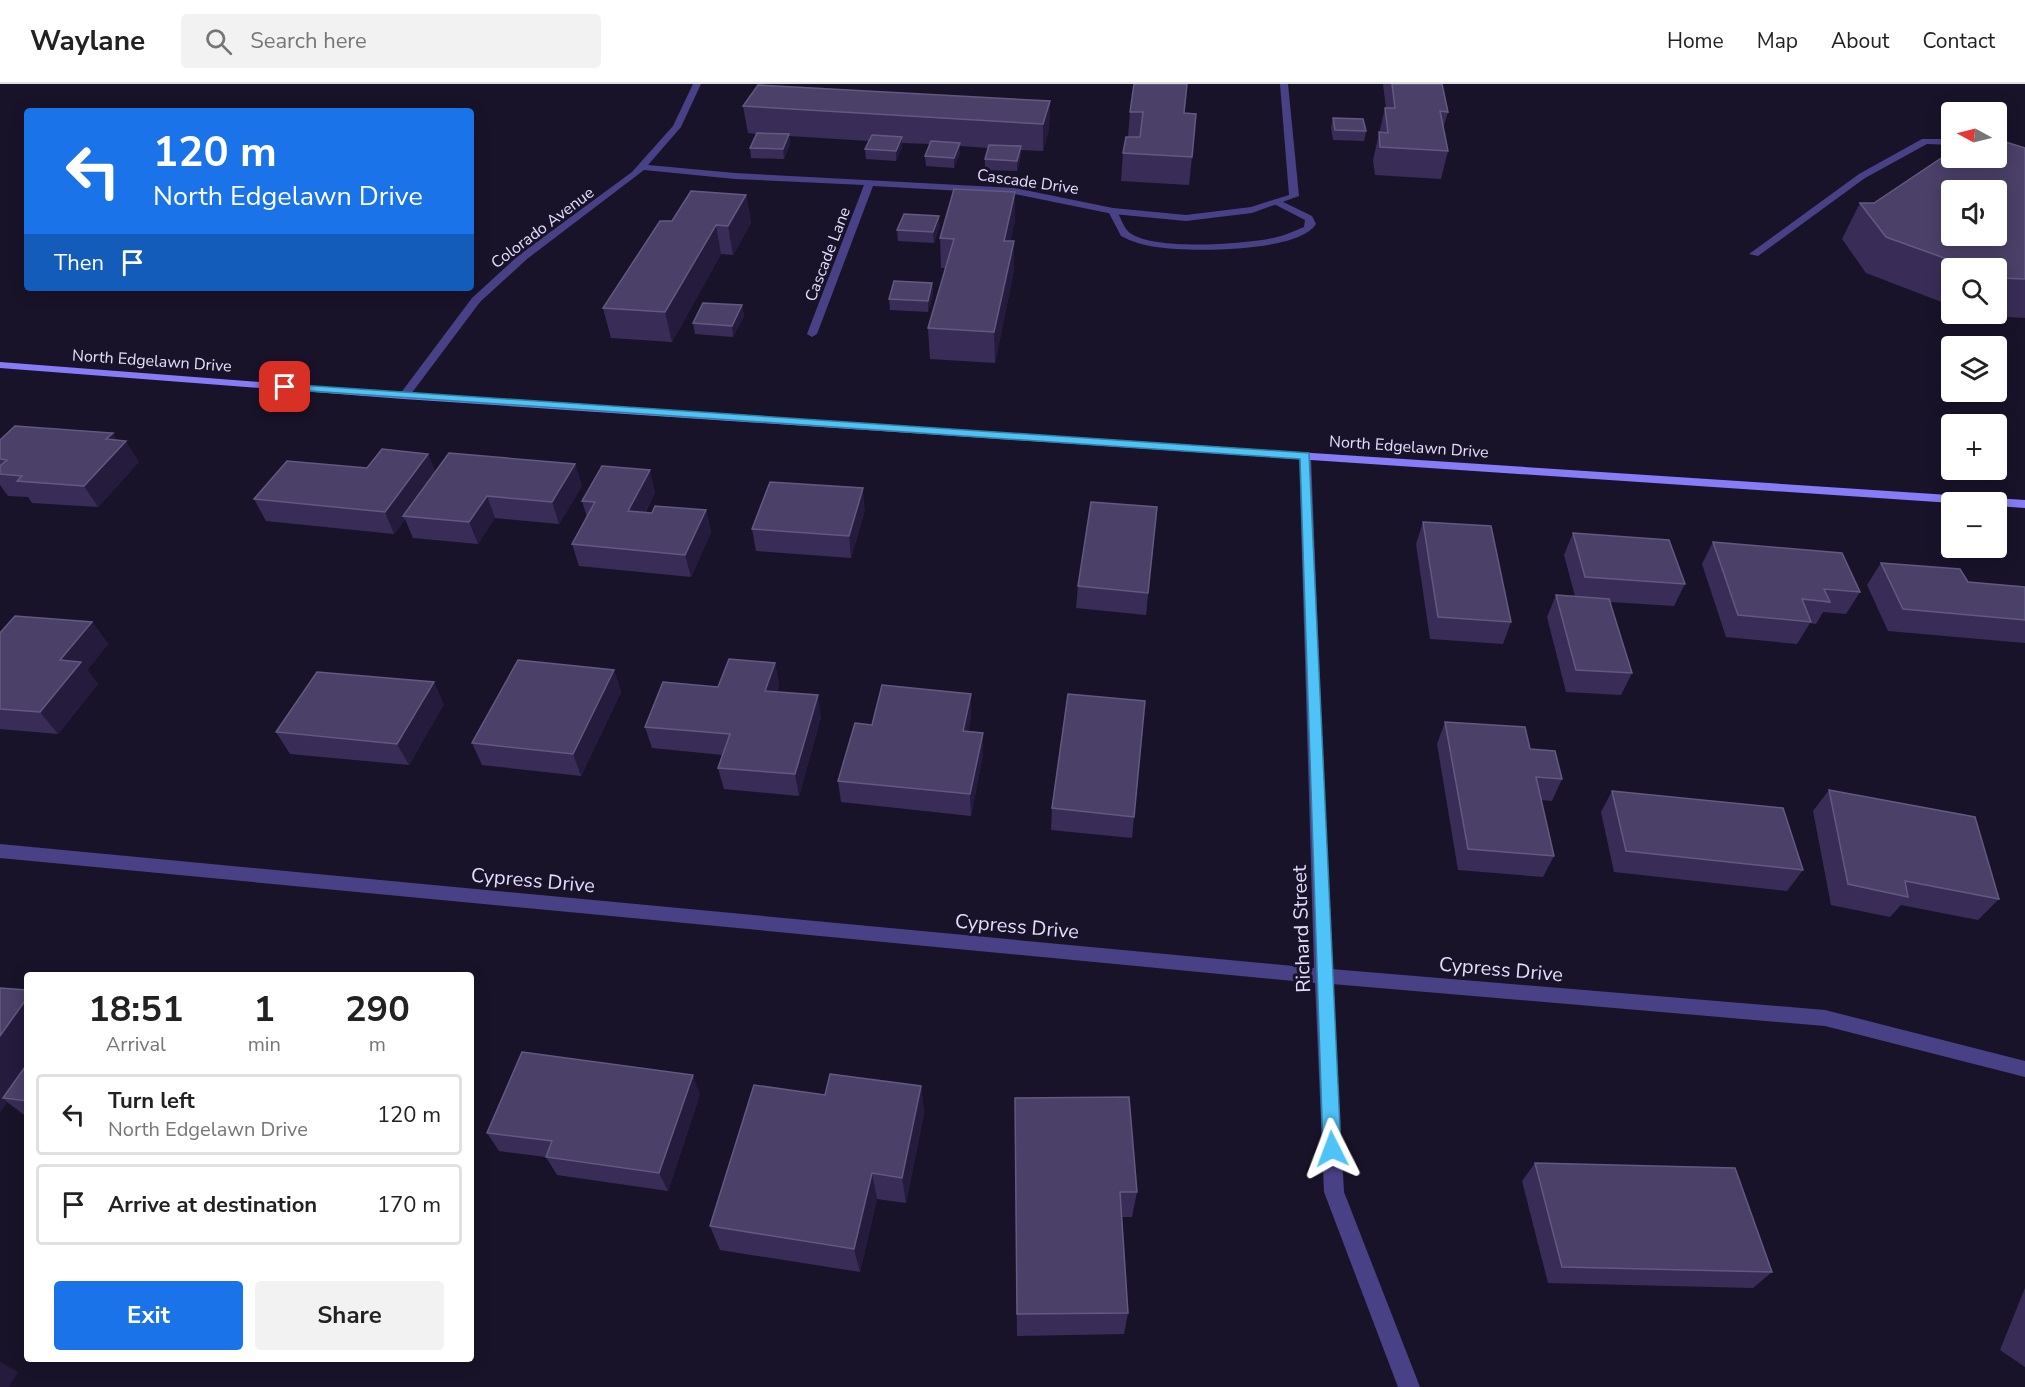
<!DOCTYPE html>
<html lang="en">
<head>
<meta charset="utf-8">
<style>
  body { margin:0; font-family:"Nunito Sans",sans-serif; background:#f2f2f2; color:#222; height:100vh; display:flex; flex-direction:column; font-size:22px; white-space:nowrap }
  * { box-sizing:border-box; margin:0 }
  p { font-size:20px; color:#767676 }
  .icon { flex:none; width:33px; height:33px; fill:none; stroke:currentColor; stroke-width:2; stroke-linecap:round; stroke-linejoin:round }
  .map { position:relative; flex:1; overflow:hidden }
  .sheet { position:absolute; left:24px; top:888px; width:450px; height:390px; display:flex; flex-direction:column; background:#fff; border-radius:6px; box-shadow:0 3px 15px #0003 }
  .sheet>* { flex:none }
  .top-card { position:absolute; left:24px; top:24px; width:450px; height:183px; border-radius:6px; box-shadow:0 3px 15px #0003; background:#1a73e8; color:#fff; overflow:hidden }
  .needle { width:39px; rotate:277deg }
  .tools { position:absolute; left:1941px; top:18px; display:grid; gap:12px }
  .tools a { display:grid; place-items:center; width:66px; height:66px; border-radius:6px; background:#fff; box-shadow:0 3px 15px #0003; font-size:30px }
  .pin { position:absolute; display:grid; place-items:center; width:51px; height:51px; color:#fff; margin:-26px; border-radius:12px; box-shadow:0 3px 9px #0006 }
  .me { position:absolute; width:66px; margin:-33px; rotate:357deg; stroke-linejoin:round; filter:drop-shadow(0 0 4px #0008) }
  .turn { display:flex; align-items:center; gap:21px; height:126px; padding:0 30px; font-size:27px }
  .turn .icon { width:78px; height:78px; stroke-width:2.5 }
  .turn b { display:block; font-size:42px; line-height:51px }
  .then { display:flex; align-items:center; height:57px; padding:0 30px; background:#0003; gap:12px; font-size:22px }
  .eta { display:flex; justify-content:space-evenly; align-items:center; height:102px; text-align:center }
  .eta b { font-size:36px; font-weight:700; line-height:42px }
  .cta { display:flex; gap:12px; margin-top:auto; padding:12px 30px }
  .cta a { flex:1; height:69px; border-radius:6px; background:#1a73e8; color:#fff; font-size:24px; font-weight:700; line-height:69px; text-align:center }
  .cta a+a { background:#f2f2f2; color:#222 }
  ul { padding:0; list-style:none }
  li { display:flex; align-items:center; gap:18px; height:81px; margin:0 12px 9px; padding:0 18px; border:3px solid #e0e0e0; border-radius:6px }
  li div { flex:1 }
  li b { display:block; font-size:22px }
  li em { font-style:normal }
  header { display:flex; align-items:center; gap:36px; box-sizing:border-box; height:84px; padding:0 30px; background:#fff; border-bottom:2px solid #e0e0e0 }
  header strong { font-size:28px }
  nav { display:flex; gap:33px; margin-inline-start:auto; font-size:21px }
  .search { width:420px; height:54px; background:#f2f2f2; display:flex; align-items:center; gap:15px; box-sizing:border-box; padding:0 21px; border-radius:6px; color:#767676; font-size:22px }
  .map>svg:first-child { display:block }
  .lines { fill:none; stroke-linecap:round; stroke-linejoin:round }
  .lane { fill:#494186; fill-rule:evenodd }
  .street { fill:#494186; fill-rule:evenodd }
  .secondary { fill:#877cf7; fill-rule:evenodd }
  .wall { fill:#392d57 }
  .shaded-wall { fill:#241b3d }
  .building { fill:#4b4068; stroke:#635980; stroke-width:1.5; fill-rule:evenodd }
  .route { fill:#4fc3f7; stroke:#337fa1; stroke-width:1.5 }
  .labels { text-anchor:middle; stroke-width:6; stroke-linejoin:round; paint-order:stroke }
  .far-street-label { font-size:16px; fill:#e4defd; stroke:#19132a }
  .street-label { font-size:20px; fill:#e4defd; stroke:#19132a }
</style>
</head>
<body>
<header>
<strong>Waylane</strong>
<div class="search"><svg class="icon" aria-label="search" viewBox="0 0 24 24"><circle cx="10" cy="10" r="6"/><path d="M15 15l6 6"/></svg>Search here</div>
<nav><a>Home</a><a>Map</a><a>About</a><a>Contact</a></nav>
</header>
<div class="map">
<svg width="2025" height="1303" viewBox="0 0 2025 1303">
  <rect width="100%" height="100%" fill="#19132a"/>
  <g class="lines">
    <path class="lane" d="M1922 55H1952V61L1927 60 1865 94 1758 172 1749 170 1859 90Z
      M1277 115 1312 132 1316 140C1298 169 1187 168 1156 163 1143 161 1132 158 1121 152L1108 127 1116 125C1120 132 1124 145 1130 149 1155 167 1244 160 1273 154 1284 152 1294 147 1304 143L1305 136 1274 120V116Z"/>
    <path class="street" d="M693 0H701L681 43 648 81 735 89 1015 104 1113 124 1186 131 1251 123 1289 111 1280 0H1288L1299 112 1252 129 1186 137 1113 130 1015 110 873 102 817 250 812 253 807 250 864 101 735 95 644 86 527 175 480 218 408 314H400V310L472 214 519 171 632 88 673 42Z
      M1305 368 1311 372 1331 885 1825 926 2025 977V993L1825 942 1332 900 1344 1108 1420 1303H1398L1324 1108 1315 899 0 774V760L1314 884 1299 372Z"/>
    <path class="secondary" d="M0 278 404 309 2025 416V424L1996 422V418L1952 419 404 315 0 284Z"/>
  </g>
  <path class="wall" d="M1383 0H1442L1448 28 1443 45 1448 67 1441 95 1375 91 1373 76 1385 24H1386Z
    M1050 17 1049 45 1043 67 1021 66V72L1017 87 985 86V75L988 64 960 62V69L954 84 926 82 925 72 930 60 902 59V63L896 77 866 75 865 65 869 57 789 52 790 60 784 75 751 74 750 64 756 50 748 49 743 22Z
    M1130 28 1184 29 1192 73 1189 101 1121 97 1123 69 1128 53Z
    M1333 34 1366 47 1364 57 1333 56 1331 44Z
    M2025 64V234L1976 231 1971 230H1996V184H1952V222L1866 189 1842 155 1860 119H1874Z
    M746 111 751 139 733 171 721 170 672 258 611 254 603 224 672 137Z
    M1015 137 1010 157H1014V186L995 279 930 275 928 244 946 184H941L940 154Z
    M940 142 934 159 898 157 897 146Z
    M932 199 933 210 928 228 890 226 889 215Z
    M742 221 744 232 733 253 695 250 693 239Z
    M0 356H117L139 378 98 423 32 419 28 413 8 412 0 401Z
    M575 380 582 402 559 440 495 434 478 460 413 454 405 435 394 450 266 437 254 415 367 384 435 387Z
    M655 408 645 429H652L706 426 711 448 691 493 579 482 572 460 587 433 582 417Z
    M1157 423 1146 531 1076 524 1078 502Z
    M865 426 851 474 756 467 752 445Z
    M1423 438 1511 538 1503 560 1430 555 1416 460Z
    M1573 449 1685 500 1674 522 1610 518 1632 589 1621 611 1566 608 1547 533 1556 511 1575 512 1564 471Z
    M1713 458 1860 508 1846 530 1823 528 1816 540 1810 539 1797 560 1726 553 1702 480Z
    M1881 479 1968 498 2025 503V559L1888 547 1867 501Z
    M92 538 108 560 87 586 98 600 58 650 0 645V549Z
    M775 579 779 601 777 608 821 633 799 712 724 705 718 684 723 671 652 664 645 643 718 603Z
    M614 586 621 608 581 692 482 681 472 659Z
    M444 620 409 681 290 670 276 648Z
    M971 632 968 647 983 671 971 732 841 718 838 697 872 641Z
    M1445 638 1530 665 1562 695 1552 717 1541 716 1554 772 1543 793 1458 786 1437 660Z
    M1829 706 1999 815 1978 836 1901 821 1890 833 1831 821 1813 727Z
    M1612 707 1803 786 1787 807 1614 788 1601 728Z
    M1052 724 1134 733 1132 754 1051 746Z
    M27 906V1033L7 1018 0 1028Z
    M921 1002 924 1029 906 1119 877 1115 860 1188 720 1166 710 1142 825 1011Z
    M700 1010 668 1107 557 1091 546 1073 499 1067 487 1049Z
    M1015 1041 1137 1108 1132 1133H1122L1128 1229 1124 1250 1017 1252Z
    M1535 1079 1772 1188 1753 1204 1548 1199 1522 1097Z
    M2025 1204V1283L2000 1266Z"/>
  <path class="shaded-wall" d="M1050 17 1049 45 1043 67V40Z
    M789 50 790 60 784 75 783 65Z
    M902 53V63L896 77V67Z
    M960 59V69L954 84V74Z
    M1021 62V72L1017 87V77Z
    M1015 108V137L1004 186V157Z
    M746 111 751 139 733 171 728 142Z
    M939 132 940 142 934 159 933 148Z
    M716 141 721 170 672 258 665 228Z
    M1014 157V186L995 279 994 248Z
    M932 199 933 210 928 228V217Z
    M742 221 744 232 733 253 732 242Z
    M113 349 121 362 126 357 139 378 98 423 84 402 106 355Z
    M428 370 437 391 403 432 405 436 394 450 385 428Z
    M575 380 582 402 559 440 552 418Z
    M650 386 655 408 634 449 628 427Z
    M863 404 865 426 851 474 849 452Z
    M487 412 495 434 478 460 469 438Z
    M706 426 711 448 691 493 685 471Z
    M92 538 108 560 87 586 98 600 58 650 40 628 60 576Z
    M775 579 779 601 770 629 765 607Z
    M614 586 621 608 581 692 573 670Z
    M434 598 444 620 409 681 397 660Z
    M971 610V632L964 669 963 647Z
    M818 611 821 633 799 712 795 690Z
    M983 649V671L971 732 970 710Z
    M27 914V988L3 1014 7 1018 0 1028V952Z
    M693 991 700 1010 668 1107 659 1089Z
    M921 1002 924 1029 906 1119 902 1094Z
    M872 1089 877 1115 860 1188 854 1165Z
    M0 1278 18 1288 9 1303H0Z"/>
  <path class="building" d="M1134 0H1187L1184 29 1196 30 1192 73 1123 69 1126 53H1140L1143 28H1130Z
    M1392 0H1442L1448 28 1440 27 1448 67 1380 63 1379 48 1388 49 1385 24H1395Z
    M758 1 1050 17 1043 40 743 22Z
    M1333 34 1363 35 1366 47 1335 46Z
    M757 49 789 50 783 65 750 64Z
    M872 51 902 53 896 67 865 65Z
    M1996 55 2025 64V195L1998 194 1996 193V184H1972L1886 153 1860 119H1874L1952 67V74H1996ZM1952 106H1996V152H1952Z
    M931 57 960 59 954 74 925 72Z
    M989 61 1021 62 1017 77 985 75Z
    M954 105 1015 108 1004 157H1014L994 248 928 244 954 155 940 154Z
    M691 107 746 111 728 142 716 141 665 228 603 224 660 137H672Z
    M904 130 939 132 933 148 897 146Z
    M894 197 932 199 928 217 889 215Z
    M703 219 742 221 732 242 693 239Z
    M15 342 113 349 106 355 126 357 84 402 17 397 22 392 0 390V382L7 376 0 375V356Z
    M382 365 428 370 385 428 254 415 287 377 367 384Z
    M449 369 575 380 552 418 487 412 469 438 403 432Z
    M602 382 650 386 628 427 652 429 655 422 706 426 685 471 572 460 595 418 582 417Z
    M770 398 863 404 849 452 752 445Z
    M1091 418 1157 423 1148 509 1078 502Z
    M1423 438 1491 442 1511 538 1438 533Z
    M1573 449 1669 456 1685 500 1585 493Z
    M1713 458 1842 469 1860 508 1824 505 1830 518 1802 515 1811 538 1738 531Z
    M1881 479 1960 485 1968 498 2025 503V536L1903 525Z
    M1556 511 1609 515 1632 589 1576 586Z
    M15 532 92 538 60 576 81 578 40 628 0 625V549Z
    M729 575 775 579 765 607 818 611 795 690 718 684 730 650 645 643 663 598 718 603Z
    M518 576 614 586 573 670 472 659Z
    M317 588 434 598 397 660 276 648Z
    M882 601 971 610 963 647 983 649 970 710 838 697 855 639 872 641Z
    M1068 610 1145 617 1134 733 1052 724Z
    M1445 638 1525 643 1530 665 1555 667 1562 695 1536 693 1554 772 1468 765Z
    M1829 706 1975 733 1999 815 1905 797 1908 813 1848 800Z
    M1612 707 1783 724 1803 786 1626 767Z
    M0 904 27 906V914L0 952Z
    M522 968 693 991 659 1089 546 1073 552 1057 487 1049Z
    M27 980V1017L3 1014Z
    M830 990 921 1002 902 1094 872 1089 854 1165 710 1142 754 1001 825 1011Z
    M1129 1013 1137 1108H1120L1128 1229 1017 1230 1015 1014Z
    M1535 1079 1735 1084 1772 1188 1562 1183Z"/>
  <path class="route" d="M285 300 1309 369 1341 1065 1338 1071 1332 1073 1326 1071 1323 1065 1300 375 281 305 280 303Z"/>
  <g class="labels">
    <g class="far-street-label">
      <text transform="translate(1028 97) rotate(8)" y="6">Cascade Drive</text>
      <text transform="translate(542 143) rotate(-37)" y="6">Colorado Avenue</text>
      <text transform="translate(827 170) rotate(-69)" y="6">Cascade Lane</text>
      <text transform="translate(152 276) rotate(4)" y="6">North Edgelawn Drive</text>
      <text transform="translate(1409 362) rotate(4)" y="6">North Edgelawn Drive</text>
    </g>
    <g class="street-label">
      <text transform="translate(533 796) rotate(5)" y="7">Cypress Drive</text>
      <text transform="translate(1017 842) rotate(5)" y="7">Cypress Drive</text>
      <text transform="translate(1301 845) rotate(-92)" y="7">Richard Street</text>
      <text transform="translate(1501 885) rotate(5)" y="7">Cypress Drive</text>
    </g>
  </g>
</svg>
<div class="tools">
<a><svg class="needle" viewBox="-14 -14 28 28"><path d="M0-13l5 13h-10z" fill="#e53935"/><path d="M0 13l5-13h-10z" fill="#767676"/></svg></a>
<a><svg class="icon" aria-label="sound" viewBox="0 0 24 24"><path d="M4 9h4l5-4v14l-5-4H4zM17 9q2 3 0 6"/></svg></a>
<a><svg class="icon" aria-label="search" viewBox="0 0 24 24"><circle cx="10" cy="10" r="6"/><path d="M15 15l6 6"/></svg></a>
<a><svg class="icon" aria-label="layers" viewBox="0 0 24 24"><path d="M12 4l9 5-9 5-9-5zM3 14l9 5 9-5"/></svg></a>
<a>+</a>
<a>−</a>
</div>
<div class="pin" style="left:285px;top:303px;background:#d93025"><svg class="icon" aria-label="arrive" viewBox="0 0 24 24"><path d="M6 21V4h12l-3 4 3 4H6"/></svg></div>
<svg class="me" style="left:1332px;top:1065px" viewBox="-20 -20 40 40"><path d="M0-17L14 15 0 8-14 15z" fill="#4fc3f7" stroke="#fff" stroke-width="4"/></svg>
<div class="top-card">
<div class="turn"><svg class="icon" aria-label="left" viewBox="0 0 24 24"><path d="M17 20v-9H6M10 6l-5 5 5 5"/></svg><div><b>120 m</b>North Edgelawn Drive</div></div>
<div class="then">Then<svg class="icon" aria-label="arrive" viewBox="0 0 24 24"><path d="M6 21V4h12l-3 4 3 4H6"/></svg></div>
</div>
<section class="sheet">
<div class="eta">
<div><b>18:51</b><p>Arrival</p></div>
<div><b>1</b><p>min</p></div>
<div><b>290</b><p>m</p></div>
</div>
<ul>
<li><svg class="icon" aria-label="left" viewBox="0 0 24 24"><path d="M17 20v-9H6M10 6l-5 5 5 5"/></svg><div><b>Turn left</b><p>North Edgelawn Drive</p></div><em>120 m</em></li>
<li><svg class="icon" aria-label="arrive" viewBox="0 0 24 24"><path d="M6 21V4h12l-3 4 3 4H6"/></svg><div><b>Arrive at destination</b></div><em>170 m</em></li>
</ul>
<div class="cta"><a>Exit</a><a>Share</a></div>
</section>
</div>
</body>
</html>
